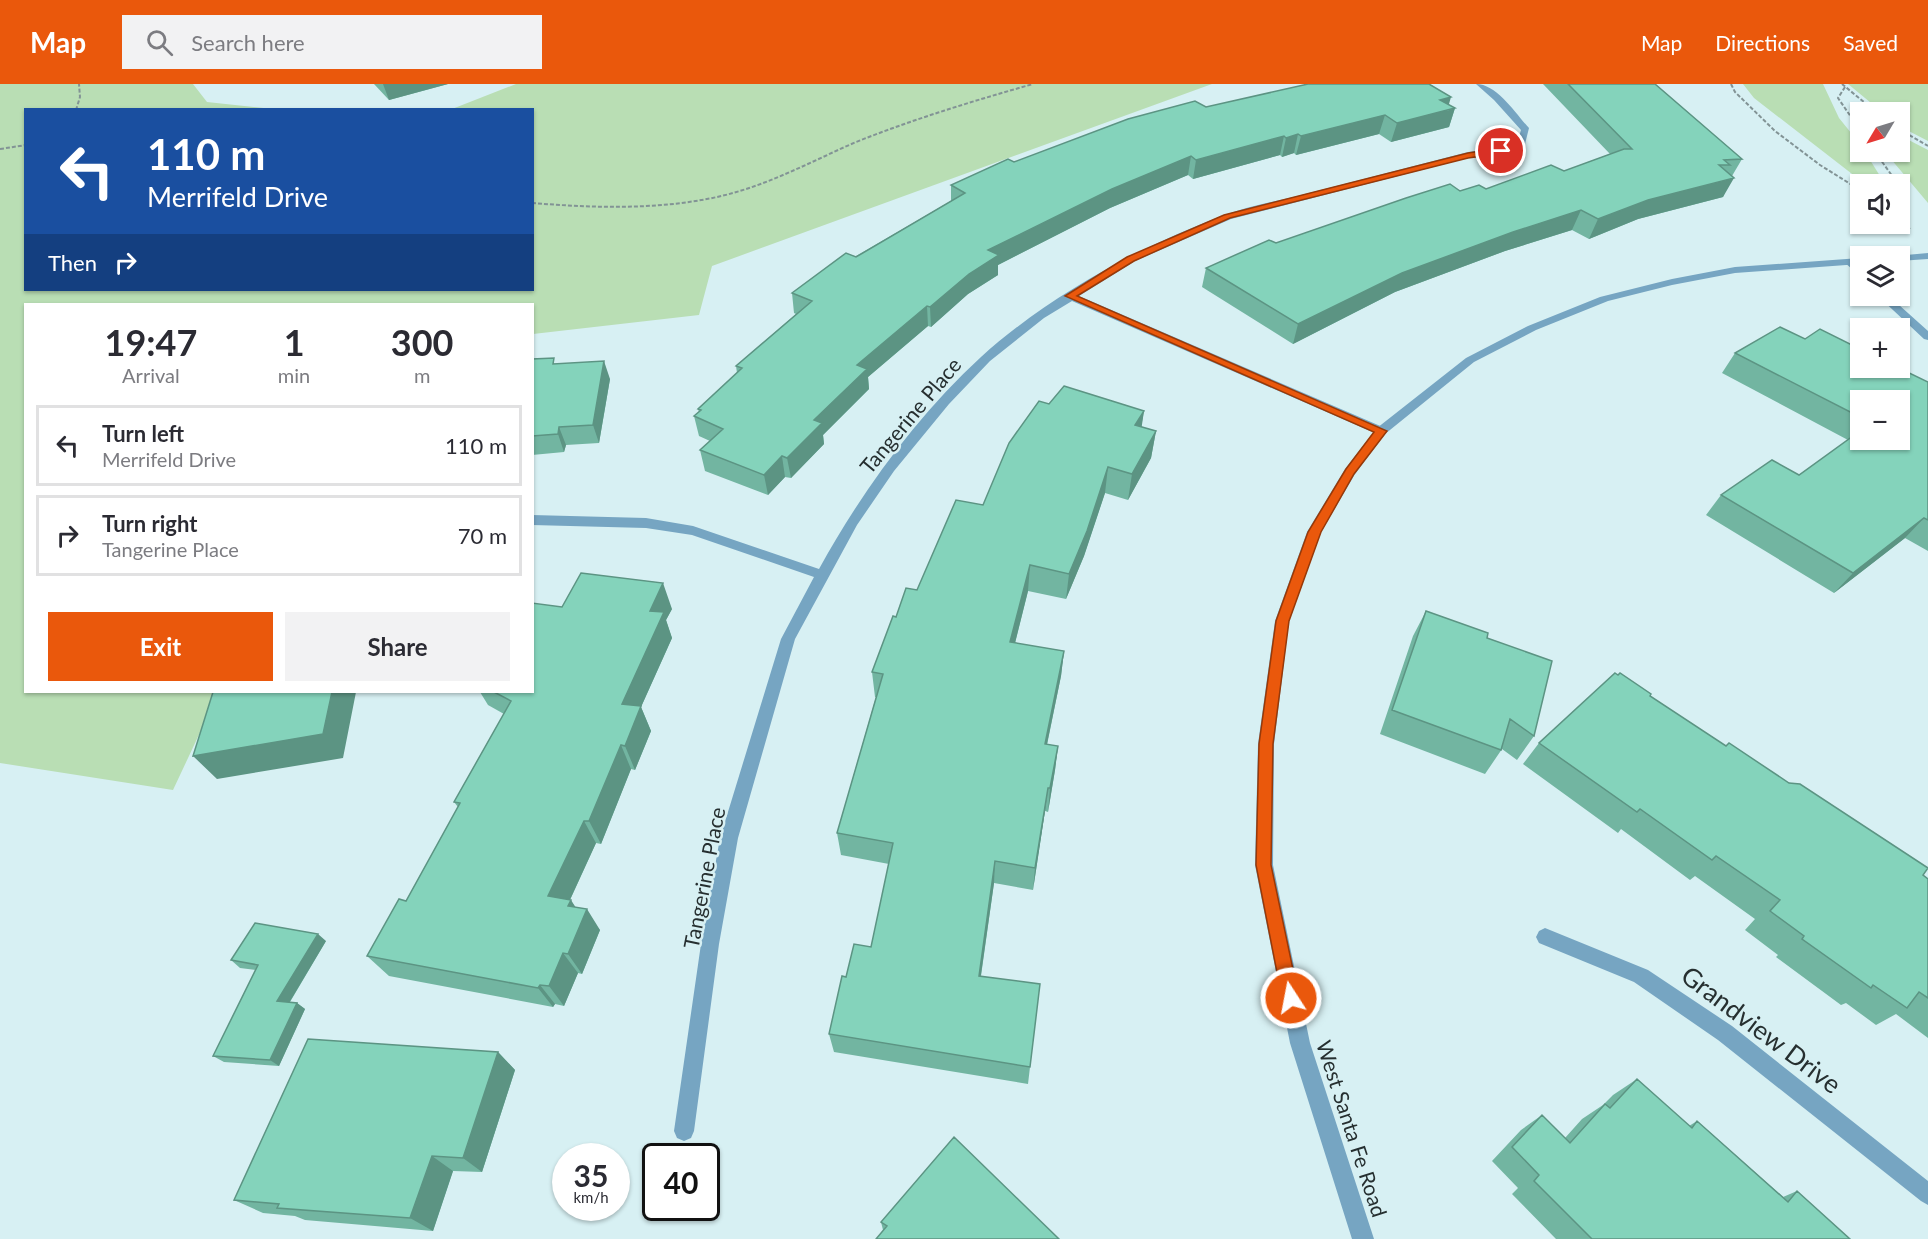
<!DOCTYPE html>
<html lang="en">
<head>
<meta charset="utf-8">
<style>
  body { margin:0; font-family:Lato,sans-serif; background:#f2f2f3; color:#2b2b33; height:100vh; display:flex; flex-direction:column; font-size:22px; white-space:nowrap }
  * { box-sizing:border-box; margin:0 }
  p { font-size:20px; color:#7c7c81 }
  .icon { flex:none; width:33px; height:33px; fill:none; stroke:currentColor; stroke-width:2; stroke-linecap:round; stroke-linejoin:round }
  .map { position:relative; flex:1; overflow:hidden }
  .details { position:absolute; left:24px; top:219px; width:510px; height:390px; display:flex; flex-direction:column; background:#fff; border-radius:0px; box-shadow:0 2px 4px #0004 }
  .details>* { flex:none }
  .hud { position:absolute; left:24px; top:24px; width:510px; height:183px; border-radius:0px; box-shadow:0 2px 4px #0004; background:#1a4fa0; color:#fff; overflow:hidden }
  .needle { width:39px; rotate:232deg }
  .buttons { position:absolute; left:1850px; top:18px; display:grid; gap:12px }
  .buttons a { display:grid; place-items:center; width:60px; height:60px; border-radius:0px; background:#fff; box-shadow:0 2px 4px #0004; font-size:30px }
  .speed { position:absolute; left:552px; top:1059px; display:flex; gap:12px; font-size:30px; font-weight:700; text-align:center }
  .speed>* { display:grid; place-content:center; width:78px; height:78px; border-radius:50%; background:#fff; box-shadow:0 2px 4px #0004; line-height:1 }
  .speed small { font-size:15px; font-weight:400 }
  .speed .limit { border:3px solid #111; border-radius:9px; background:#fff; color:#111 }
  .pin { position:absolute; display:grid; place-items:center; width:51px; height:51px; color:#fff; margin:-26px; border:3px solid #fff; border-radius:50%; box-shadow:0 2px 6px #0007 }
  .me { position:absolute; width:66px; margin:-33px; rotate:349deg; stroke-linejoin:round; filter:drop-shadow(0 0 4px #0008) }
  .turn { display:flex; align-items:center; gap:21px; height:126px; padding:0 24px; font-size:27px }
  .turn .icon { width:78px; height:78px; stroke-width:2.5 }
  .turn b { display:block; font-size:42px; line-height:51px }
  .then { display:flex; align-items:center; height:57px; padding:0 24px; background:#0003; gap:12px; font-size:22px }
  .eta { display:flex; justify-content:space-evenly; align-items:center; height:102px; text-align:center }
  .eta b { font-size:36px; font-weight:700; line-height:42px }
  .action { display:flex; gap:12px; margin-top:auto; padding:12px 24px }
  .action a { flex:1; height:69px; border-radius:0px; background:#ea580c; color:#fff; font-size:24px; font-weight:700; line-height:69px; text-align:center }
  .action a+a { background:#f2f2f3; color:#2b2b33 }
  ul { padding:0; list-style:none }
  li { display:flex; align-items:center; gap:18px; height:81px; margin:0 12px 9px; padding:0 12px; border:3px solid #e1e1e2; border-radius:0px }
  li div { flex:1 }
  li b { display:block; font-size:22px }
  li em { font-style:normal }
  header { display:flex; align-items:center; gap:36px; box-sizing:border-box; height:84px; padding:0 30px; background:#ea580c; color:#fff }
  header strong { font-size:28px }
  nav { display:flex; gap:33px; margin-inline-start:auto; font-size:21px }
  .search { width:420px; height:54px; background:#f2f2f3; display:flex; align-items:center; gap:15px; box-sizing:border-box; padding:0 21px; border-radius:0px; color:#7c7c81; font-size:22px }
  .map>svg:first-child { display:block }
  .green { fill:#b9deb4 }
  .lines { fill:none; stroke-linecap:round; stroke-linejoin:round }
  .path { stroke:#829395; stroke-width:2; stroke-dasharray:4 2; stroke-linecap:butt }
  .minor { fill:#76a5c2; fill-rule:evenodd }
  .tertiary { fill:#76a5c2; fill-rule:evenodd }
  .wall { fill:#72b5a1; fill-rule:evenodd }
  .shaded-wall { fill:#5c9483 }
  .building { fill:#84d3bb; stroke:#5c9483; stroke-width:1.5 }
  .route { fill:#ea580c; stroke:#983908; stroke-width:1.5 }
  .labels { text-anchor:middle; stroke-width:5; stroke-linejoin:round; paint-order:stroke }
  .street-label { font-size:21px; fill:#262f30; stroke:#d7f0f3 }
  .near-street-label { font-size:26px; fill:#262f30; stroke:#d7f0f3 }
</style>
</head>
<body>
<header>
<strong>Map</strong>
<div class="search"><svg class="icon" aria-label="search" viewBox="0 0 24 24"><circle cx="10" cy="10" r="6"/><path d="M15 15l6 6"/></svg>Search here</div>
<nav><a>Map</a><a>Directions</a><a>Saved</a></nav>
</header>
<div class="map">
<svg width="1928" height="1155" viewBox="0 0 1928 1155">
  <rect width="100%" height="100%" fill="#d7f0f3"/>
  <path class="green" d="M0 0H193L207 18 273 25 26 26V206H532V26L452 25 516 0H1212L712 182 699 231 533 250 532 220H26V608H219L173 706 0 679Z
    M1743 0H1823L1839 34 1860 60V68H1865L1885 100H1865L1754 14Z
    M1848 0H1928V57L1899 42V28H1882Z
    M1899 51 1928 66V119L1885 68H1899Z"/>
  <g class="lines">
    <path class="path" d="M1731 0 1735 8 1775 47 1820 81 1860 106
      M1842 0 1876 28
      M1845 3 1838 14 1860 46
      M76 26 80 13 79 0
      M1899 45 1928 62
      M0 65 26 61
      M1875 68 1898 100
      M1899 102 1909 116 1899 121
      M532 119C594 124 657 126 717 113 767 102 810 78 856 58 914 35 973 17 1033 0
      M1899 136 1910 145"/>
    <path class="minor" d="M1476 0C1497 0 1515 29 1529 44L1525 60 1501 70 1468 74 1231 135 1135 177 1079 212 1385 344 1387 347 1385 350H1377L1072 217 1044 234 990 277 949 320 894 387 857 441 795 555 738 754 719 860 694 1047 691 1054 684 1057 677 1054 674 1047 701 860 720 754 781 555 814 493 692 451 646 444 532 441V431L646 434 693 442 819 485C862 407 916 333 981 273 1047 213 1139 163 1222 132 1248 122 1278 117 1305 110 1360 96 1414 82 1468 68L1499 64 1518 56 1521 46 1494 16Z
      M1849 175 1860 183V192L1844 178Z
      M1878 212H1889L1928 247V256L1924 255Z
      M1545 844 1648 886 1732 942 1928 1097V1121L1921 1117 1718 956 1634 898 1539 859 1536 853 1539 847Z"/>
    <path class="tertiary" d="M1928 169V175L1899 177V172H1895Z
      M1860 174V180L1735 189 1672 201 1608 217 1536 246 1474 278 1385 350 1355 390 1321 448 1289 537 1274 660 1273 781 1310 959 1374 1155H1352L1290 959 1255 781 1258 660 1275 537 1307 448 1345 385 1377 344 1466 274 1528 242 1600 213 1672 195 1735 183Z"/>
  </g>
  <path class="wall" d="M374 0H448L389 16Z
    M1543 0H1655L1742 75 1732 92 1723 113 1638 135 1589 155 1572 146 1505 167 1395 208 1293 260 1202 203 1206 184 1276 159 1460 107 1486 105 1564 87 1610 70Z
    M1449 21 1455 24 1449 43 1391 58 1379 50 1296 71 1294 69 1282 73 1280 71 1193 95 1188 91 1110 124 998 181V191L968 210 931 243 928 242 868 293 869 305 823 351 824 360 791 394 785 393 768 411 705 387 700 366 710 357 699 352 694 332 699 328 698 325 737 289 736 282 796 230 794 229 792 209 951 117V101L1014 78 1206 23Z
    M1805 255 1928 298V467L1905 454 1834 509 1706 431 1721 411 1799 391 1848 356 1722 289 1735 269ZM1860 316 1899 356H1860Z
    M532 275 556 280 610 295 599 359 566 361 564 368 532 371Z
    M1049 320 1144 327 1141 343 1156 347 1151 374 1128 416 1105 409 1084 472 1066 515 1028 507 1015 559 1064 567 1061 592 1047 661 1058 662 1055 686 1048 728 1045 727 1033 806 994 799 981 892 1030 983 1028 1000 834 968 829 950 846 893 871 863 889 780 841 771 837 749 876 613H875L872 588 896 533 983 421Z
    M562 523 672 525 666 536 672 554 641 623 651 647 635 686 631 685 601 760 596 759 570 816 575 823 600 846 582 890 578 889 564 922 555 920 553 923 389 892 367 872 406 817 458 723 454 718 504 630 488 621 480 608H532Z
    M1426 527 1487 554 1534 652 1517 676 1502 665 1485 690 1380 650 1413 552Z
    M1618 591 1928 795V954L1896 930 1876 941 1846 919 1841 921 1776 873 1778 871 1745 846 1755 835 1695 792 1690 796 1621 745 1618 749 1523 680 1539 659Z
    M326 857 290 918 297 919 305 925 279 982 224 978 213 972 256 886 240 884 231 876Z
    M498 968 515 986 482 1088 453 1087 433 1147 305 1136 295 1132 263 1129 234 1116Z
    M1637 995 1689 1042 1697 1037 1783 1113 1797 1107 1850 1155H1556L1512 1110 1518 1104 1492 1077 1521 1046 1542 1031 1565 1054 1582 1035 1603 1021 1613 1011Z
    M881 1138 1059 1155 883 1146Z"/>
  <path class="shaded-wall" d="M383 0H448L389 16Z
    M1451 13 1447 27 1455 24 1449 43 1391 58 1397 39 1440 16Z
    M1385 31 1379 50 1296 71 1301 52Z
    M1298 50 1294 69 1282 73 1286 54Z
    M1284 52 1280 71 1193 95 1196 76Z
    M1191 72 1188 91 1110 124 998 181V191L968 210 931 243 930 223 988 166 1112 105Z
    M1734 94 1723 113 1638 135 1589 155 1598 135 1648 116Z
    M1581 126 1572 146 1505 167 1395 208 1293 260 1298 240 1402 189 1513 148Z
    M927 222 928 242 868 293 869 305 823 351 824 360 791 394 787 374 814 336 857 281Z
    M604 277 610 295 599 359 593 341Z
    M1144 327 1140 354 1135 341Z
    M559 343 566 361 564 368 558 350Z
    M1156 347 1151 374 1128 416 1132 390Z
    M782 372 785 393 768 411 764 391Z
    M1108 383 1105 409 1084 472 1066 515 1069 490Z
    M1924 434 1905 454 1834 509 1853 489Z
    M1030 481 1028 507 1009 583 1010 558Z
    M663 499 672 525 666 536 672 554 641 623 651 647 635 686 625 662 622 620 650 527Z
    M1064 567 1061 592 1042 684 1045 660Z
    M332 608H356L343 674 217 695 193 672Z
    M621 661 631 685 601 760 589 737Z
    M1058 662 1055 686 1048 728 1050 704Z
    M1048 704 1045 727 1033 806 1035 784Z
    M584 737 596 759 562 833 548 812Z
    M995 777 994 799 978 911 979 892Z
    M571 816 583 835 587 825 600 846 582 890 568 870V822Z
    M318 850 326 857 286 924 277 917Z
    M563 869 578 889 564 922 549 902Z
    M540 901 555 920 553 923 538 904Z
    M297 919 305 925 279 982 270 976Z
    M498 968 515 986 482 1088 463 1074Z
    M432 1072 453 1087 433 1147 410 1134Z"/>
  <path class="building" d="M1308 0H1429L1451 13 1440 16 1455 24 1397 39 1385 31 1301 52 1298 50 1286 54 1284 52 1196 76 1191 72 1112 105 988 166 999 171 969 190 930 223 927 222 857 281 867 285 814 336 822 339 787 374 782 372 764 391 700 366 723 345 694 332 701 326 698 325 742 284 736 282 812 217 792 209 846 169 856 173 965 109 951 101 1008 75 1014 78 1128 35 1195 17 1206 23Z
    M1568 0H1655L1742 75 1724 76 1730 81H1719L1734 94 1648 116 1598 135 1581 126 1513 148 1402 189 1298 240 1206 184 1269 156 1276 159 1406 114 1450 100 1460 107 1479 101 1486 105 1551 81 1564 87 1624 65H1632Z
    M1780 243 1805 255 1820 245 1860 265V284H1899L1928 298V436L1924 434 1853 489 1721 411 1772 376 1799 391 1860 347V356H1899V316H1860V333L1735 269Z
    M554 274 553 280 604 277 593 341 559 343 558 350 532 352V275Z
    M1064 302 1144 327 1135 341 1156 347 1132 390 1108 383 1087 447 1069 490 1030 481 1010 558 1064 567 1045 660 1058 662 1050 704H1048L1035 784 995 777 979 892 1040 900 1030 983 829 950 842 892 846 893 854 860 871 863 893 759 837 749 883 590 872 588 893 532 896 533 906 504 917 506 956 416 983 421 1009 359 1039 317 1049 320Z
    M581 489 663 499 650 527 664 528 622 620 641 622 625 662 621 661 589 737H584L548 812 571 816 568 822 587 825 568 870 563 869 549 902 540 901 538 904 367 872 399 815 406 817 460 719 454 718 511 617 494 608H532V519L562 523Z
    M1426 527 1488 549 1487 554 1552 577 1534 652 1510 635 1501 666 1392 626Z
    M1615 589 1618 591 1620 589 1651 610 1650 612 1726 662 1729 659 1789 699 1800 700 1928 784 1923 791 1928 795V914L1919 908 1907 924 1873 901 1871 904 1802 855 1804 852 1770 827 1780 816 1716 772 1712 776 1640 725 1637 728 1539 659Z
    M213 608H332L323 650 193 672Z
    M255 839 318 850 277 917 297 919 270 976 213 972 258 881 231 876Z
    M308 955 498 968 463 1074 432 1072 410 1134 277 1124 279 1120 234 1116Z
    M1637 995 1692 1044 1697 1037 1788 1118 1797 1107 1850 1155H1592L1534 1097 1539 1091 1512 1063 1542 1031 1570 1059 1605 1020 1610 1024Z
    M954 1053 1059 1155H876L887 1142 881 1138Z"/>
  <path class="route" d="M1501 64 1504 65V69L1468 74 1230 134 1134 177 1077 212 1387 347 1354 390 1321 448 1289 537 1273 660 1271 781 1299 914 1297 920 1291 923 1285 920 1282 914 1256 781 1259 660 1276 537 1308 448 1346 385 1374 348 1065 212 1127 173 1224 131 1468 69Z"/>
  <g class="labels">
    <g class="street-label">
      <text transform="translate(911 332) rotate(-50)" y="7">Tangerine Place</text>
      <text transform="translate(705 794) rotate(-79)" y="7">Tangerine Place</text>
      <text transform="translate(1351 1045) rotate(72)" y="7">West Santa Fe Road</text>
    </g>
    <g class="near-street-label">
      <text transform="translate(1761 946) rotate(37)" y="9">Grandview Drive</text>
    </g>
  </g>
</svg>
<div class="buttons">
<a><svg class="needle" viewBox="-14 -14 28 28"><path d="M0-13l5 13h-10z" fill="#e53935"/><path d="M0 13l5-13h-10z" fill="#7c7c81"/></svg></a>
<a><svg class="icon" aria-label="sound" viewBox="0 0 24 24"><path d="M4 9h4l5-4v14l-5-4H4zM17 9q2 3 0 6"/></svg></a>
<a><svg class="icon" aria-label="layers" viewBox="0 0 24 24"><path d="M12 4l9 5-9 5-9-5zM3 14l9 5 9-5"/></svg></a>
<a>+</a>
<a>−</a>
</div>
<div class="speed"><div>35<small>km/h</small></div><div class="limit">40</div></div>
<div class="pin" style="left:1501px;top:67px;background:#d93025"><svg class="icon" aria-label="arrive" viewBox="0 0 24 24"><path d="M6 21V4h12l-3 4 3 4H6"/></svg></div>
<svg class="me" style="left:1291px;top:914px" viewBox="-20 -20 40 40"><circle r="17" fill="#ea580c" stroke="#fff" stroke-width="3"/><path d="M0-11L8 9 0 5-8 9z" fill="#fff"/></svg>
<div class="hud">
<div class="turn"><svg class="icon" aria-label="left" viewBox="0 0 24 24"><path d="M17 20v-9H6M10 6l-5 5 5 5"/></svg><div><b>110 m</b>Merrifeld Drive</div></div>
<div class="then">Then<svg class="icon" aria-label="right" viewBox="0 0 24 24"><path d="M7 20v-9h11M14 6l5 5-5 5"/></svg></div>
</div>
<section class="details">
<div class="eta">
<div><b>19:47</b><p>Arrival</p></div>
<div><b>1</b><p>min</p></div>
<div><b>300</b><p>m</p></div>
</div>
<ul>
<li><svg class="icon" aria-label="left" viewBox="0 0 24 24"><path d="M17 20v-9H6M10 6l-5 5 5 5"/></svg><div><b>Turn left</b><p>Merrifeld Drive</p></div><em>110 m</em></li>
<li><svg class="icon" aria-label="right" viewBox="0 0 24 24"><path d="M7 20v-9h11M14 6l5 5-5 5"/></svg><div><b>Turn right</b><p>Tangerine Place</p></div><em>70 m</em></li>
</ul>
<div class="action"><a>Exit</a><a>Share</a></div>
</section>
</div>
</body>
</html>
